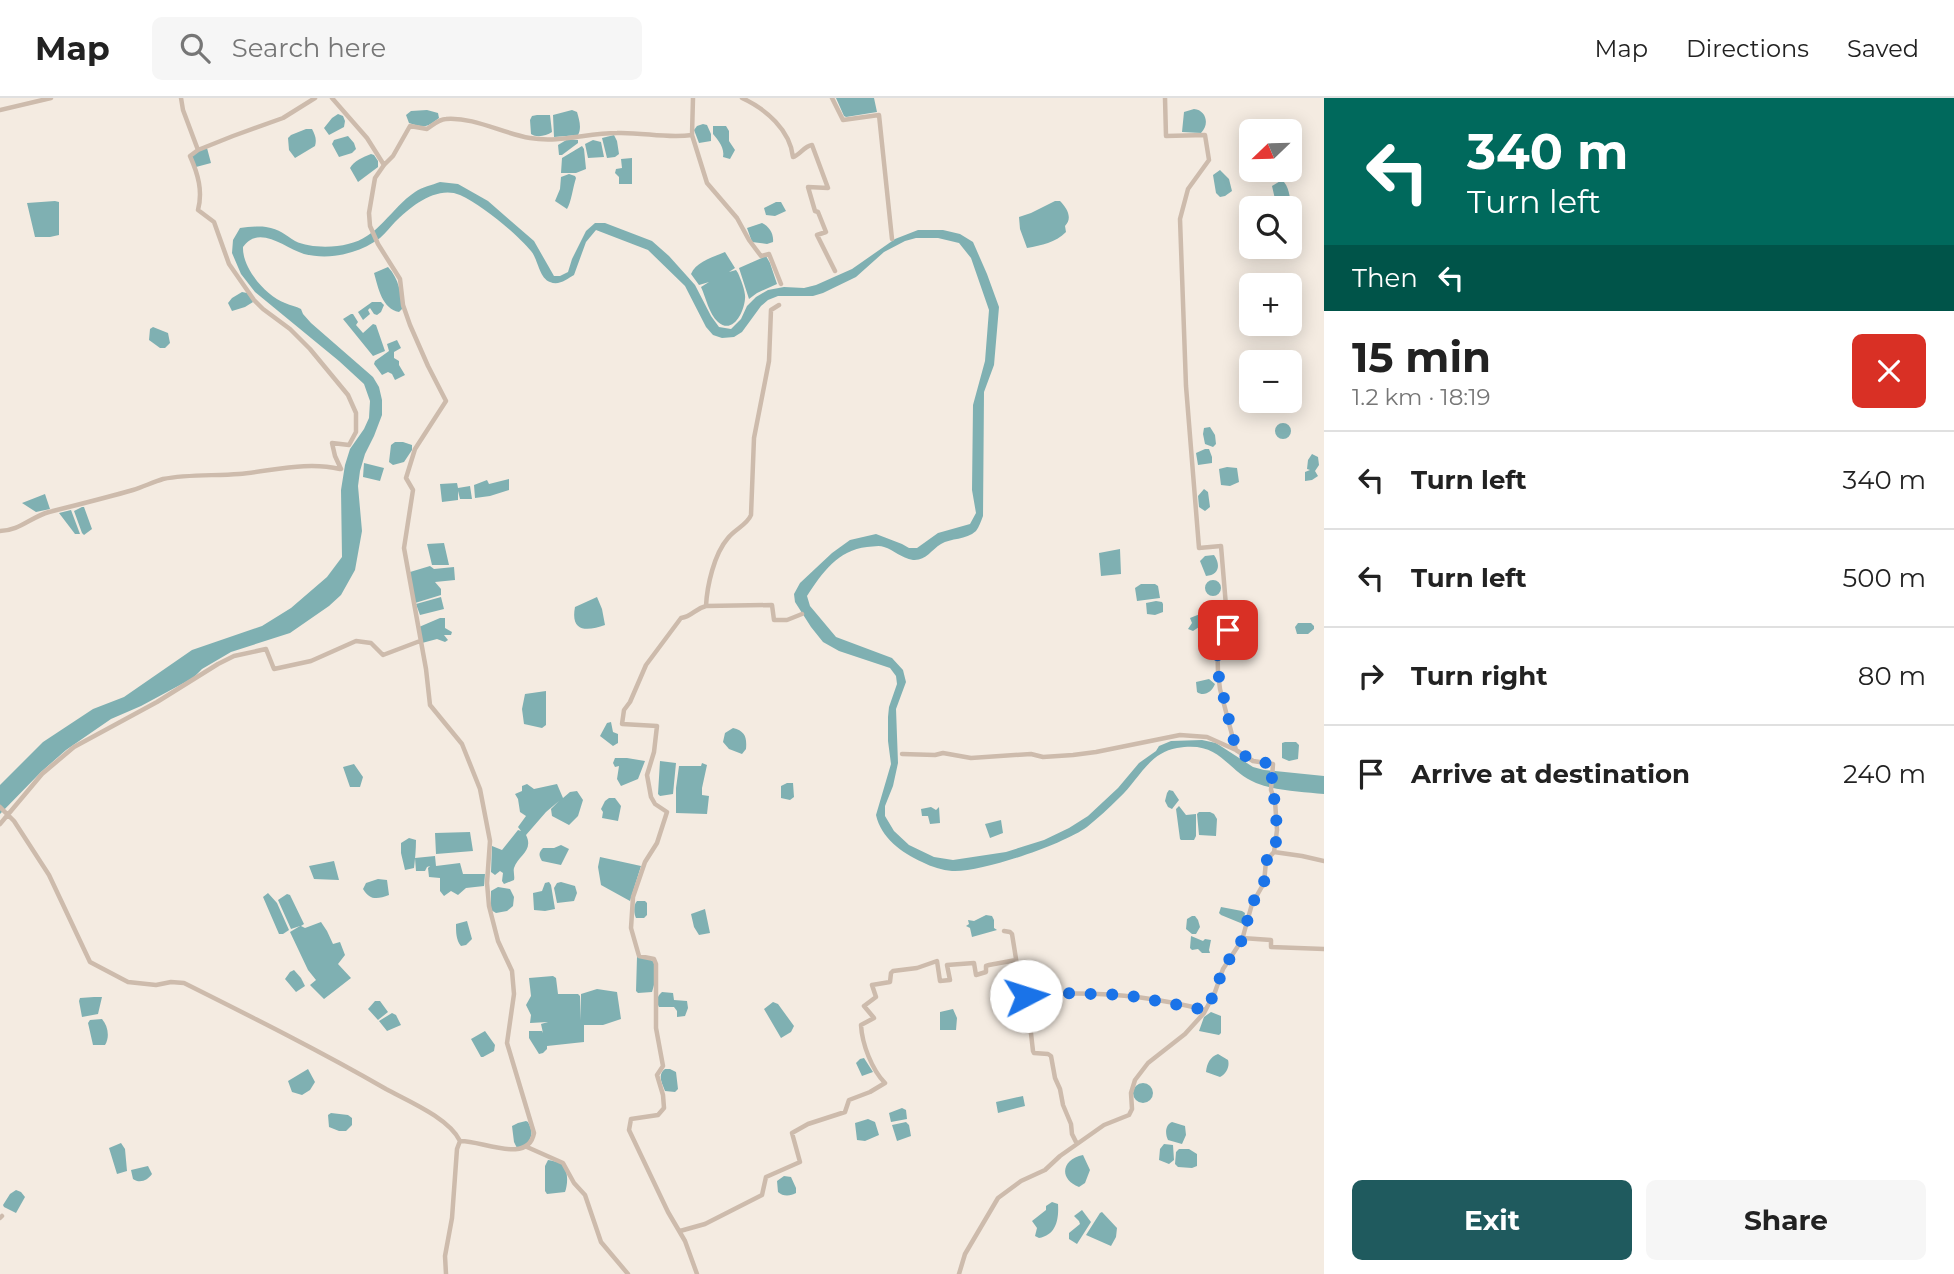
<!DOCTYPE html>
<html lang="en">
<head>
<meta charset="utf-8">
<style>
  body { margin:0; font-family:Montserrat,sans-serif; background:#f6f6f6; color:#222; height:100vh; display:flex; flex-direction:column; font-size:26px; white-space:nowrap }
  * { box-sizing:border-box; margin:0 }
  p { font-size:23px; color:#767676 }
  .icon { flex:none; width:38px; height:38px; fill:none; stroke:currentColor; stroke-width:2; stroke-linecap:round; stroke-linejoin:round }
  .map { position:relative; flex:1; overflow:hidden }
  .details { display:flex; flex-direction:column; background:#fff; width:630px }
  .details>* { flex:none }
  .guide { background:#00695c; color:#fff; overflow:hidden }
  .needle { width:46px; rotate:247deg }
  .buttons { position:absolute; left:1239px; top:21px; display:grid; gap:14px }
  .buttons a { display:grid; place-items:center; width:63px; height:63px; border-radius:10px; background:#fff; box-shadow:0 4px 18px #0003; font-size:35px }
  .pin { position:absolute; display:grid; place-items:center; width:60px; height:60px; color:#fff; margin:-30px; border-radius:14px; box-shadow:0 4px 10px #0006 }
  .me { position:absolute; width:77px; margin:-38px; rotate:85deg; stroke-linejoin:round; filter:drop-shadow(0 0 5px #0008) }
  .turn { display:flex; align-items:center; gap:24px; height:147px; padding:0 28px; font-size:32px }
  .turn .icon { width:91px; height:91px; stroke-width:2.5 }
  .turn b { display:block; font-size:49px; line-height:60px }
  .then { display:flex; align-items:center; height:66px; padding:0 28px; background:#0003; gap:14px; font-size:26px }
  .round { display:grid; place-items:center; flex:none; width:74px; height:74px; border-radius:10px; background:#f6f6f6 }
  .summary { display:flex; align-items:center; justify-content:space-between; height:119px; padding:0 28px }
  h1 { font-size:42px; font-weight:700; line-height:52px }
  .primary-button { display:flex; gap:14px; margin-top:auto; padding:14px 28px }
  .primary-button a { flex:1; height:80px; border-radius:10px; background:#1f5a5e; color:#fff; font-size:28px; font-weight:700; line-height:80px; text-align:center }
  .primary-button a+a { background:#f6f6f6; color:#222 }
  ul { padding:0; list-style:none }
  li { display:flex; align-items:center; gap:21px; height:98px; padding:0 28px; border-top:2px solid #e0e0e0 }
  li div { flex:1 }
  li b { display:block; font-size:26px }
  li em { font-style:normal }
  header { display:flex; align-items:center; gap:42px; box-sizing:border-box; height:98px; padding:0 35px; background:#fff; border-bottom:2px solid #e0e0e0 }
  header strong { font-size:33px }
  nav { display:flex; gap:38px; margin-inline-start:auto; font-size:24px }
  .search { width:490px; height:63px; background:#f6f6f6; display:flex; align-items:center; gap:18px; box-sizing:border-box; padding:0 24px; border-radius:10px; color:#767676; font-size:26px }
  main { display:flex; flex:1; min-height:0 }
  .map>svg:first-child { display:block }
  .water { fill:#7fb0b2 }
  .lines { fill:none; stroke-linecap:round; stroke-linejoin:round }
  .minor { stroke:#cdbbac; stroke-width:4.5 }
  .route { stroke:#1a73e8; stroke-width:12; stroke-dasharray:0 21.6 }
</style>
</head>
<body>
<header>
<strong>Map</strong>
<div class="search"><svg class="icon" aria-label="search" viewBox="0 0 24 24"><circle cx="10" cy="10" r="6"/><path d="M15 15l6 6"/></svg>Search here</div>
<nav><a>Map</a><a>Directions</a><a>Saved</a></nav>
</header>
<main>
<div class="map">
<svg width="1324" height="1176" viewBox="0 0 1324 1176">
  <rect width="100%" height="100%" fill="#f4ebe1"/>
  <path class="water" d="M836 0H874L877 14 846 19 844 18Z
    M1194 11C1206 12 1210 26 1201 35L1182 34 1184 14Z
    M427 12 438 15 439 20C426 30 425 30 409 25L406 17 411 13Z
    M572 12 577 14C579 21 582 30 578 37L554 39 553 17Z
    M338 16 343 18 345 23 344 29 329 37 324 30 332 20Z
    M537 17H550L552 34C546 38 537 40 531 36L530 22 532 18Z
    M703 26 707 27 711 36V43L699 45 694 32 697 28Z
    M713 28H726L729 33V43L735 52 730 61 723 59C725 49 717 41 713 36Z
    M306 31H312C315 37 317 41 315 48L295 60 289 52 288 40 291 37Z
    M614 37 617 43 619 56 615 59 607 60 602 40Z
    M348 38 354 45 356 51 352 55 339 59 332 46 334 42Z
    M568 41 578 42V45L562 57H559L558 47Z
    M593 42 601 44 604 59 588 60 585 46Z
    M582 48 584 51 586 71 576 75H561L562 60Z
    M207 50 211 65 196 69 191 56Z
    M371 56 374 57 378 63V69L358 84 350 70C354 63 363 59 371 56Z
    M632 60V86H619V79L615 75 616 71 622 70 621 61Z
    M1220 72 1229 81 1232 93 1225 98 1220 99 1216 95 1213 77Z
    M569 76 575 78 576 80C573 89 571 105 567 111L555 103 560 91 561 79Z
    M1282 82C1289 88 1290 99 1291 108L1288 110H1277L1272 88Z
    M440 84 458 86 488 103 534 143 554 178H560L568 174 572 161 586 133 595 125H605L652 143 669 158 695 187 711 218 719 229 731 231 741 221 747 208 756 199 768 192 784 189 804 190 816 187 852 171 895 141 918 132H943L960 136 973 144 987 176 999 209 994 267 984 294 983 418C981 423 979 429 976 433 966 442 951 440 941 446 931 452 926 463 913 462 901 460 894 452 884 449 879 447 872 449 867 449 838 452 822 475 807 498L810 508 836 539 892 560 903 572 906 584 896 611 898 665 893 688 885 708V718L894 733 909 747 934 759 953 762 1006 754 1044 742 1069 730 1088 718 1118 690 1139 665 1156 653 1159 648 1171 643 1202 642 1216 645 1253 669 1264 672 1324 678V696C1302 694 1277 693 1256 685 1225 672 1221 642 1177 650 1148 655 1139 682 1119 700 1109 710 1098 720 1087 729 1064 746 981 775 952 773 942 772 932 769 922 764 902 755 881 740 876 717L891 666 888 643V619L889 609 897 586 896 578 890 570 839 553 823 544 811 529 795 504 794 496 800 485 832 455 850 442 876 436 902 446 909 450H917L938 435 970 426 976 415 972 392 973 307 985 263 989 212 971 160 959 145 938 140H916L905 143 884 154 856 179 823 195 813 198H778L768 202 761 208 742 234 734 239 722 240 713 237 706 229 685 188 648 152 596 132 586 144 574 177C567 181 559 188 550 184 539 180 538 161 531 153 516 135 482 107 460 97 437 87 410 109 395 124 390 129 386 135 380 140 372 146 362 151 352 154 337 159 320 160 304 156 285 150 259 126 243 149 242 170 266 198 285 205 291 208 296 208 301 211L303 216 311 225 373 279 379 289 382 302V317L374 338 365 356 360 373 358 388 362 433 355 472 341 497 329 508 290 535 231 554 202 571 193 580 141 608 111 621 66 652 41 674 0 716V687L43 644 93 611 124 599 192 552 262 528 291 510 327 479 342 459 341 392 345 367 350 351 364 331 369 320 370 303 364 286 339 263 255 194 241 176 232 155 233 142 240 130C248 129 258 128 266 129 280 131 285 137 295 143 309 150 333 150 348 146 378 140 391 110 415 94 422 89 432 87 440 84Z
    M55 103 59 104V137L50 139H35L27 105Z
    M1055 103H1060C1067 110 1073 120 1065 128L1066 134C1055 145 1042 147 1027 150L1020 131 1019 119 1031 115Z
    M776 104H781L786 113 775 118 766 117 764 110Z
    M762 125C769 128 774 136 773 144L767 146 752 144 747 130Z
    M725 154 735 170 729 174 736 172 738 175C741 182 746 194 745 201 744 214 733 237 718 224 709 216 706 200 701 189L709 184 699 187 691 176C696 164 713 159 725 154Z
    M766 158 770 165 777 186 757 195 749 201 739 170Z
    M388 169C399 181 401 195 402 211L399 214C382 211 378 189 374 175Z
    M242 194 247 195 252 201 253 204 245 209 232 213 228 205 232 200Z
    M372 204H381L384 207 381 214 377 217 374 216 370 210 368 212 370 216 363 222 358 214Z
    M351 216H353L358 224 356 227 363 235 373 226 376 227 385 253 373 258 343 221Z
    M153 229 168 235 170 245 165 250H160L149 242 150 231Z
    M397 242 401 250 394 254V260L399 263V267L405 277 395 282 392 276 388 274 382 277 374 266 375 263 389 253 387 246Z
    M1275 333a8 8 0 1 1 16 0a8 8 0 1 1-16 0Z
    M1210 329 1215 337 1216 346 1213 349 1205 346 1203 336 1204 330Z
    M403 344 412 347V352L404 364 393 367 389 364 391 347 395 344Z
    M1205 351H1209L1212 359V365L1198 367 1196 355Z
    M1312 356 1318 359 1319 367 1315 373 1318 378 1312 382 1305 383V374L1310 372 1307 371 1308 362Z
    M364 365 384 370 380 383 363 379Z
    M1227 369 1237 370 1239 384 1230 388 1221 387 1219 371Z
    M509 381V392L490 398 475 400 474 387 487 382 489 386Z
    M457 385 458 390 470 388 472 401H460L458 393V402L442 404 440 386Z
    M1204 391 1208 394 1210 409 1205 413 1199 409 1198 398Z
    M45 396 50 411 36 414 22 405Z
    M82 409H84L92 431 84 437 82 435 74 413Z
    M71 412 80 436H75L59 415Z
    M444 445 449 467H432L427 446Z
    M1120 451 1121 476 1101 478 1099 455Z
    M1214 457C1221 467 1219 477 1206 478L1200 463 1205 458Z
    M430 468 434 471 454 469 455 482 435 484 441 491V497L415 505 410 474Z
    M1205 490a8 8 0 1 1 16 0a8 8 0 1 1-16 0Z
    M1141 486H1155L1158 488 1160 500 1137 503 1135 490Z
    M441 499 444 511 420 517 416 506Z
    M597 499 602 511 605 527C588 533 570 535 575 509Z
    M1156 503 1162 504 1163 506V514L1155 517 1147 516 1146 505Z
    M1205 514 1211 520 1209 529H1199L1193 533 1188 531 1192 525 1190 520Z
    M440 520H445V530L452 534 451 537H444L448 542 445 544 437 541 422 545 419 529Z
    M1298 525H1311L1314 528V531L1308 536H1297L1295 529Z
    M1209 581 1215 586C1212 594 1204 599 1197 594L1196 584Z
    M546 593V627L542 630 524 626 522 611 525 596Z
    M611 624 613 634 618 636V645L613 648 600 638 607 625Z
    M733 630C745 633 747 639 746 651L742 656 729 651 723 644 725 635Z
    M1285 644H1296L1299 647 1298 661 1289 663 1282 660V645Z
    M615 660H627L645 663 638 681 621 688 617 681 619 668 615 669 613 665Z
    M660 663 676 665 673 696 660 698 658 696Z
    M702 665 707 667 702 690V697L709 698 707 716 676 715V690L679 668H701Z
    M354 666 363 679 360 689H350L343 669Z
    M787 685H793L794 699 790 702 781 700V688Z
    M527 686 534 691 557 686 563 700 570 694 577 693 583 702 578 718 569 727 552 718 551 711 559 703 546 714 526 737C534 753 518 757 514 770 513 774 515 778 514 782L504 786 502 783 503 775 500 773 495 777 491 774 492 748 502 752 518 732 521 733 518 729 526 718 520 714 518 701 515 696 522 693V688Z
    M1169 692 1173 693 1179 702 1172 711 1168 709 1165 703 1167 695Z
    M609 700H615L621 708 618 723 602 720 603 714 601 711 605 703Z
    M1179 708 1186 717 1196 716V738L1194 742H1181L1180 741 1176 711Z
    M931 709 936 712 939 709 940 725 930 726 928 718H922L921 711Z
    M1199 714H1210L1214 716 1217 721 1216 738 1199 737 1197 716Z
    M1001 722 1003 735 990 740 985 726Z
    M470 734 473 753 436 756 435 735Z
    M409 740 416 742C416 752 415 761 414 770L405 772 401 755V745Z
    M561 747 569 751 561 767 542 763C539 758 538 755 543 750H554Z
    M435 758 436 768 460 765 463 776H485L484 788 466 790 458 797 451 793 444 798 440 793V780L429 779 428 770 430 768 427 769 425 773H416L415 760Z
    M600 759 641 768 630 803 601 787 598 769Z
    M334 763 339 782 314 781 309 768Z
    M378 781 387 782 389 797C378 801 370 803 363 791L366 785Z
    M549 784 551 787 555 811 545 813 534 812 533 795 542 793 545 785Z
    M561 784 575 788 577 795 574 803 557 805 554 790 557 785Z
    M498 789 510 791 514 799 513 808 507 813 496 815 491 812V793Z
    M268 795 277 805 289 832 283 836H279L263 799Z
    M287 796 290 797 304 826 301 828 305 830 321 824 327 833 333 846 340 844 345 857 338 866 351 880 324 901 310 887 316 882 308 872 290 834 300 828 291 831 278 802Z
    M637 803H645L647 805V817L644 820H636C634 816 633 807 637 803Z
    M1221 809 1242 813 1245 815 1243 826 1221 817 1219 815Z
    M705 811 710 835 699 837 694 829 691 816Z
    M986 817 992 818 994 822V830L997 832 972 839 970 830 966 828 969 826 968 822 974 823Z
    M1192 818H1195L1198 822 1200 829 1196 836H1192L1186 831 1187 821Z
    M467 823 472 841 466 847 461 848C456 842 456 834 456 826Z
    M1191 838 1203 843 1205 841 1211 842 1209 852 1210 855H1202L1198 851 1192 852 1190 850Z
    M637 859 649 861 654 864V887L652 894 638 895 636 893Z
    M294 872 301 880 305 888 296 894 285 881 290 874Z
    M553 878 556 880 558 896H578L580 898 581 922V896L597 891 617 894 621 921 603 927H584V944L547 948V951L543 955 539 956 529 940V933H542L543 935 541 926 548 924 530 925 531 917 526 907 531 898 529 880Z
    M662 894 673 895 674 902 687 903 688 910 685 918 677 919V913L674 909H659C656 903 657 898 662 894Z
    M94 899H102L98 916 82 919 79 903 80 900Z
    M375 903H380L388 914 378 922 368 911Z
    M773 904 778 906 794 928 791 934 781 940 764 911Z
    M953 911 957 920 956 932H940V914Z
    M1211 914 1221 918V935L1219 937 1199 933 1204 919Z
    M392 915 396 917 401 927 387 933 379 923Z
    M102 921C108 928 110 939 105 947H93L88 925 90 922Z
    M485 933 495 947 494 953 483 959H481L471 941Z
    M1218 956 1228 962C1230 969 1226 976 1220 979L1206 974C1207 965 1210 959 1218 956Z
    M864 960 873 974 862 978 856 965 860 961Z
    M308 971 315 984 310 992 302 997 292 994 288 983Z
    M665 971H670L676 974 678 991 675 994 665 993C662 985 657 977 665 971Z
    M1133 995a10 10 0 1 1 20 0a10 10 0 1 1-20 0Z
    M1023 998 1025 1008 998 1015 996 1004Z
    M902 1010 906 1012 907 1021 891 1024 889 1015Z
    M331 1015 348 1017 352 1020V1027L346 1033H339L329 1029 328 1017Z
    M868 1021 875 1024 879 1037 865 1043 857 1042 855 1025Z
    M526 1023 528 1024C533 1034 533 1038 526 1047L517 1050 514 1044 512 1028 518 1025Z
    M906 1024 909 1027 911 1038 897 1043 892 1027Z
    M1172 1024 1185 1028 1186 1037 1182 1046 1168 1042C1165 1036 1165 1027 1172 1024Z
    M121 1045 125 1051 127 1073 117 1076 109 1050Z
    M1164 1046 1173 1047 1174 1062 1169 1066 1159 1062 1160 1051Z
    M1179 1051H1189L1197 1056V1068L1192 1070 1178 1069 1175 1066 1176 1054Z
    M1083 1057 1090 1072 1085 1085 1079 1089C1058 1081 1062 1061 1083 1057Z
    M548 1062C552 1063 556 1063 560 1065 569 1070 568 1086 565 1094L547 1096 545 1093V1068Z
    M148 1068 152 1076C148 1082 140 1086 133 1081L131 1072Z
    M784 1078 791 1079 796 1090V1095C791 1098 783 1099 778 1094L777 1083Z
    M16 1092 21 1094 25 1099 16 1115 4 1109 3 1107 10 1096Z
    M1052 1104 1058 1106C1059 1122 1056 1137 1039 1140L1035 1138 1037 1130 1032 1123 1046 1112V1108Z
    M1082 1112 1091 1124 1077 1146 1069 1141V1135L1080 1126 1079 1123 1074 1118Z
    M1102 1114 1117 1130 1116 1139 1111 1148 1086 1137 1100 1115Z"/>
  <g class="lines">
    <path class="minor" d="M181 0 183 12 198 52 233 38 283 20 315 0
      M332 0 367 40 384 67
      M742 0C766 11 790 32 793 59 800 57 804 48 812 47L828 90 808 89 815 113 818 114 826 134 817 137 835 173
      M832 0 843 22 879 17 892 141
      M0 12 51 0
      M692 37 707 85 737 120 749 142 761 158 769 156 781 186
      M198 52 190 58C198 76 203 93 198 112L214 124 229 166 254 202 263 211 290 231 310 251 348 297 356 315V334L349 347 332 345 335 358 341 371
      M0 433C19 433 31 419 49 414 77 407 105 400 133 392 143 389 153 384 163 381 188 376 214 378 239 376 273 373 306 363 340 371
      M706 508 772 507 774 522H787L802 516
      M902 656 935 657 943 655 971 660 1031 656 1043 659 1073 657 1096 654 1180 637 1207 639 1236 652
      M0 709 14 723 49 777 90 864 128 884 156 887 171 884 184 885C252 919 320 953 386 991 408 1003 449 1020 460 1043L457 1051 452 1120 445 1158 446 1176
      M0 726 42 676 74 649 157 604 218 566 234 558 266 551 274 571 311 563 356 543 371 545 383 557 420 543
      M1274 754 1302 758 1324 763
      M1004 833 1010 834 1012 836 1017 867V895L1027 900 1033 953 1034 955 1048 956 1051 958 1055 980 1060 991 1063 1007 1071 1026 1072 1036 1077 1046
      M1242 840 1271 842V849L1324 851
      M1027 898C1088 892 1146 897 1205 912
      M460 1043C481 1042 528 1067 534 1035L507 945 514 896 512 873 498 843 489 808 487 785 490 743 480 691 462 646 430 607 426 571 404 450 413 392 406 380 415 351 446 303 428 268 410 227 403 207 400 181 378 146 370 128 369 115 375 80 384 67 393 58 410 28 427 31C433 27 439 21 446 21 475 19 501 35 530 40 560 45 587 35 617 35 643 34 667 41 692 37L693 0
      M527 1049 563 1065 574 1085 585 1097 601 1144 628 1176
      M0 1120 2 1118
      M680 1133 705 1126 762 1097 766 1079 800 1064 792 1035 808 1026 845 1014 849 1002 870 994 885 985C872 972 862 946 861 927L874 920 864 908 876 899 872 887 890 884 891 875 893 873 917 870 937 863 940 883 950 882 947 867 974 865 976 877 986 874V868L989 867 1016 862
      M697 1176 685 1143 668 1114 629 1032 631 1021 658 1017 664 1010 663 997 657 977 663 968 656 930V866L654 861 639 858 631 830 633 799 645 764 657 745 667 714 655 706 651 699 647 677 654 654 657 628 622 626 624 612 630 604 646 567 681 520C693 518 694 511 706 508 707 488 714 456 728 440 735 431 747 427 751 417L754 340 769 263 771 212 779 207
      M959 1176 965 1156 998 1100 1021 1083 1045 1072 1060 1058 1104 1027 1129 1017 1132 1011 1131 995 1135 982 1148 965 1185 936 1204 915 1215 894 1223 871 1242 842 1252 806 1264 785 1266 763 1274 754 1277 732 1275 703 1271 692 1273 666 1253 663 1236 652 1220 591 1218 575 1217 537 1228 532 1221 448 1199 450 1186 288 1180 121 1188 91 1209 62 1205 37 1166 38 1165 0"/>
  </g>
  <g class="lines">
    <path class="route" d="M1026 898 1063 895 1126 897 1206 912 1215 894 1223 871 1242 842 1252 806 1264 785 1266 763 1275 754 1277 732 1275 703 1271 692 1273 666 1253 663 1236 652 1218 575 1217 537 1228 532"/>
  </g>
</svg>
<div class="buttons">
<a><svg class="needle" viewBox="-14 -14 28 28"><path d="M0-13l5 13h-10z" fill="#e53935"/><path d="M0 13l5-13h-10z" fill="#767676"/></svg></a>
<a><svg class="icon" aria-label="search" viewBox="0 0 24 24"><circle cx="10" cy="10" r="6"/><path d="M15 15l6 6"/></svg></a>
<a>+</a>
<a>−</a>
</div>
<div class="pin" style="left:1228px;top:532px;background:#d93025"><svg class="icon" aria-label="arrive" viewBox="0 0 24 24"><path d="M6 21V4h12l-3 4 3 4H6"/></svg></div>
<svg class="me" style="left:1026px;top:898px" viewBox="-20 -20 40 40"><circle r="19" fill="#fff"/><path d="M0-13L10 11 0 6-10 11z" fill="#1a73e8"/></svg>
</div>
<section class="details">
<div class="guide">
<div class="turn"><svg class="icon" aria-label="left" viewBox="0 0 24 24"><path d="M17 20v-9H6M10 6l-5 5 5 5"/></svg><div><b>340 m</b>Turn left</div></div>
<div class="then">Then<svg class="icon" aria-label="left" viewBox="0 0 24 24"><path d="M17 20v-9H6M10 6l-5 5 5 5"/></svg></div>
</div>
<div class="summary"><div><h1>15 min</h1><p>1.2 km · 18:19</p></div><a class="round" style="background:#d93025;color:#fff"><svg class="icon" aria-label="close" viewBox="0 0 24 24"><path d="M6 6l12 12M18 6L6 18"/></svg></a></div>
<ul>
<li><svg class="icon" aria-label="left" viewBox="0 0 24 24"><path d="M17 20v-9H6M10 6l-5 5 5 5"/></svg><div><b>Turn left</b></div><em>340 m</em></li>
<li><svg class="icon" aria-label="left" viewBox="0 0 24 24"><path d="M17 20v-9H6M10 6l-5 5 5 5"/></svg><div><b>Turn left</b></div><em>500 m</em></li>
<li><svg class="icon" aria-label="right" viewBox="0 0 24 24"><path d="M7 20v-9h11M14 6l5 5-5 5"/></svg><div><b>Turn right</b></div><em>80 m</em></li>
<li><svg class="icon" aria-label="arrive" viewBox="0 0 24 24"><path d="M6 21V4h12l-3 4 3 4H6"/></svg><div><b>Arrive at destination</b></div><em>240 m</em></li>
</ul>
<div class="primary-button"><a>Exit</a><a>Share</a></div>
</section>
</main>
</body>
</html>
